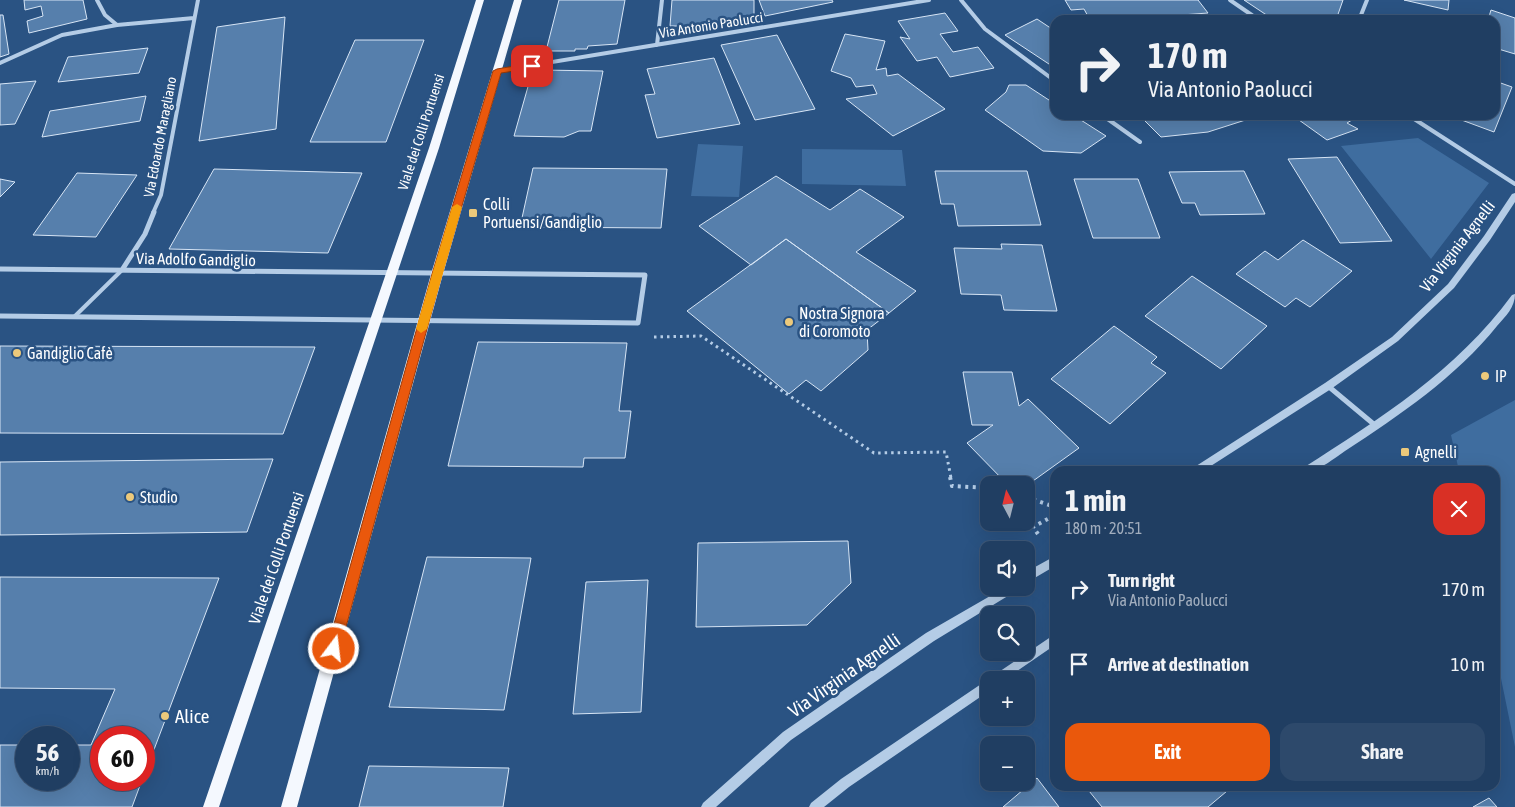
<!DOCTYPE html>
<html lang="en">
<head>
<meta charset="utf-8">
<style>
  body { margin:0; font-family:"Asap Condensed",sans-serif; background:#2d496b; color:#f1f3f6; height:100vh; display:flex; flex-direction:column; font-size:19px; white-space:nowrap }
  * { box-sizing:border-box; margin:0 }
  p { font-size:16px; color:#a2aebe }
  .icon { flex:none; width:28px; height:28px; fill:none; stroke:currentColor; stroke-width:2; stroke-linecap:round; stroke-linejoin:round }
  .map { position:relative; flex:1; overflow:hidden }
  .panel { position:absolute; left:1050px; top:466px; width:450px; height:325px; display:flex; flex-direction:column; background:#203e62; border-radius:15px; box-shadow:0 5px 20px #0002,0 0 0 1px #3d5777 }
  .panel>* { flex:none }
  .top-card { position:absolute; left:1050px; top:15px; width:450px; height:105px; border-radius:15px; box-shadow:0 5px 20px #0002,0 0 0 1px #3d5777; background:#203e62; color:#f1f3f6; overflow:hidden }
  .needle { width:32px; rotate:353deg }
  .tools { position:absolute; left:980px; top:476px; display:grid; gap:10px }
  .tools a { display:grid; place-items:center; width:55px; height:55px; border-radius:10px; background:#203e62; box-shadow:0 5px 20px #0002,0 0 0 1px #3d5777; font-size:25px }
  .speed { position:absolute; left:15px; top:726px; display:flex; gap:10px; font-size:25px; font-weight:700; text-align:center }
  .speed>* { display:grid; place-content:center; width:65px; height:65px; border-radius:50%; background:#203e62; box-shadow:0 5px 20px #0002,0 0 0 1px #3d5777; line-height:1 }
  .speed small { font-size:12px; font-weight:400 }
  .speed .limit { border:8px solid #d22; background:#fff; color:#111 }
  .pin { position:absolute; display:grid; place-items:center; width:42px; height:42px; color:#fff; margin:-21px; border-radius:10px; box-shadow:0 2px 8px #0006 }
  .me { position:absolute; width:55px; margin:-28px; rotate:15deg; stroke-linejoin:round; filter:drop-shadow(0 0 4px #0008) }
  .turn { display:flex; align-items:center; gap:18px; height:105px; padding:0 15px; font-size:22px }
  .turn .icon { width:65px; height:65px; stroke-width:2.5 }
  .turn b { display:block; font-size:35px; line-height:42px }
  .round { display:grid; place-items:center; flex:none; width:52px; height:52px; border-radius:15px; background:#2d496b }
  .summary { display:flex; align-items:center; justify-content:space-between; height:85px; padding:0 15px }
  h1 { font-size:30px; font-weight:700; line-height:38px }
  .cta { display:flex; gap:10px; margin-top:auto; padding:10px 15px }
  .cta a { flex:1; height:58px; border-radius:15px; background:#ea580c; color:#fff; font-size:20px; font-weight:700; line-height:58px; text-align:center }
  .cta a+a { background:#2d496b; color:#f1f3f6 }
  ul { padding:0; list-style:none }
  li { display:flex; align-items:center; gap:15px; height:75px; padding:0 15px }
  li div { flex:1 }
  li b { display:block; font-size:19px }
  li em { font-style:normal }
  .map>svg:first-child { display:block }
  .green { fill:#3f6d9f }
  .building { fill:#567fac; stroke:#d7e5f5 }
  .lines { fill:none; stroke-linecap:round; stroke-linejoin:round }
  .path-far1 { stroke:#b4cce6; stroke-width:3; stroke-dasharray:2.5 4; stroke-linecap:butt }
  .path { stroke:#b4cce6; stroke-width:4; stroke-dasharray:3 4.5; stroke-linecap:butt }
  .service { stroke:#b4cce6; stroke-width:4 }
  .minor-far1 { stroke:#b4cce6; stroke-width:4 }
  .minor { stroke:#b4cce6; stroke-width:5 }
  .tertiary { fill:#b4cce6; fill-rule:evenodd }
  .primary { fill:#f4f8fe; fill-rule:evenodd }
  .route { fill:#ea580c; stroke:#983908 }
  .slow { fill:#f59e0b }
  .poi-dot { fill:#ecc97b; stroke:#2a5383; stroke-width:2 }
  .labels { text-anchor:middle; stroke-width:5; stroke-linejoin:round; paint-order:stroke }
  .far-street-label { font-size:14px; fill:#fff; stroke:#2a5383 }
  .poi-label { font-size:16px; fill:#fff; stroke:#2a5383; text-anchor:start }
  .street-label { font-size:16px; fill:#fff; stroke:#2a5383 }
  .near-street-label { font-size:19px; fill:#fff; stroke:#2a5383 }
  .near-poi-label { font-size:19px; fill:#fff; stroke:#2a5383; text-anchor:start }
</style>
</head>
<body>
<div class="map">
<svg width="1515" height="807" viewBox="0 0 1515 807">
  <rect width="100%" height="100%" fill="#2a5383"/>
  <path class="green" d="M1418 138 1489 183 1431 259 1341 146Z
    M698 144 743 146 739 197 691 196Z
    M802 149 902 150 906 186 802 184Z
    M1515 400V747L1495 649V471H1459L1451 435Z"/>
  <path class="building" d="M24 0H83L87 19 29 33 27 21 43 16 41 6 25 10Z
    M559 0H625L617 44 588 46 587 49H575V51H546Z
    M672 0H754V17L725 26H670Z
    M759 0H832L833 2 765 16Z
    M1065 0H1198L1208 13 1168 16 1171 20H1090L1084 9 1071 10Z
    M1244 0H1343L1336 20H1274Z
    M1404 0H1449L1448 10Z
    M1491 10 1515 18V54L1495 48V20H1488Z
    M945 13 958 31 940 34 953 52 978 47 994 68 950 77 937 57 917 61 900 37 910 39 898 21Z
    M0 15H3L9 54 0 57Z
    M285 17 276 129 199 141 217 27Z
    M1037 19 1055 31V68L1005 35Z
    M845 34 885 41 876 70 886 68 887 76 898 74 945 109 893 136 846 99 877 94 873 85 856 87 851 78 831 71Z
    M777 35 815 109 755 120 721 45Z
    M355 40H424L386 142H310Z
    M148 48 139 73 58 82 68 57Z
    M714 58 740 124 657 138 645 95 655 94 647 69Z
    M541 70 603 71 591 131H579L564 137 514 136 531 76 539 77Z
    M36 81 15 124 0 125V84Z
    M1495 81 1512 87 1494 132 1448 115H1495Z
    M1009 85H1026L1055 104V115H1073L1106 136 1081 153 1043 151 985 110 1006 92Z
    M146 96 140 121 42 137 50 111Z
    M1139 115H1257L1258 116 1208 132 1161 137Z
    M1292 115H1354L1357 117 1347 123 1358 129 1327 140Z
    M1337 157 1392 241 1340 243 1288 159Z
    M533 168 667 169 661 228 520 227Z
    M214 169 362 173 328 253 169 249Z
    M935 171H1027L1041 225 958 226 954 204H941Z
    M1244 171 1265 214 1200 215 1195 203H1182L1169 172Z
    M77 173 137 175 96 237 33 235Z
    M776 176 830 210 860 189 904 217 856 252 916 291 889 313 786 239 751 265 699 226Z
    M0 179 15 182 0 197Z
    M1074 179H1138L1160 238H1093Z
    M786 239 889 313 867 330 868 350 821 391 806 380 789 394 687 311Z
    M1303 240 1352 271 1310 307 1296 298 1285 307 1236 274 1265 251 1278 260Z
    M1001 244 1042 245 1057 311 1004 310 1001 295 961 294 954 248 1002 249Z
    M1192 276 1267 326 1221 369 1145 316Z
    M1114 326 1157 357 1151 363 1166 373 1110 424 1051 379Z
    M478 342 627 343 619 411H631L625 458H584L583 467 448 466Z
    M0 346 315 347 283 434 0 433Z
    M963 372H1012L1019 406 1028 399 1079 448 1026 486 1008 485 967 443 993 425H972Z
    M273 459 247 532 0 535V462Z
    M848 541 851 583 807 625 696 627 698 543Z
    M427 557 531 558 504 710 389 707Z
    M0 577 219 578 144 776V738H101V780H142L132 807H0V745H26V780H69V745H91L115 689 0 688Z
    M648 580 641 712 573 714 586 582Z
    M369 766 509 768 503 807H359Z
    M1037 778 1059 807H1003Z
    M1085 786H1233L1208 807H1102Z
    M1489 798 1497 807H1473Z"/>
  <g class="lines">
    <path class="path-far1" d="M654 337 701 336 874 453 946 452 951 478"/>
    <path class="path" d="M950 477 952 486 989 488
      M1026 497 1055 507
      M1038 534 1033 527 1055 515"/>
    <path class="service" d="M74 317 122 270"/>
    <path class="minor-far1" d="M97 0 105 15 117 25
      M961 0 985 29 1055 81
      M1230 0 1259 20
      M1359 20 1367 0
      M657 45 662 0
      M0 63 62 35 117 25 194 18
      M497 71 929 0
      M1102 115 1140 142
      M1408 115 1515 184
      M153 213 161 195 198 0"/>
    <path class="minor" d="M0 269 645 275 638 323 0 316
      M122 270 145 234 154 212
      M1328 386 1376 426"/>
    <path class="tertiary" d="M1515 193V202L1490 240 1454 288 1398 341 1331 389 1203 471H1192L1193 468 1325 383 1392 337 1448 284 1484 236 1512 194Z
      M1515 294C1515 307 1506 316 1497 326 1456 377 1400 415 1345 451 1338 456 1320 469 1313 471 1310 472 1305 471 1302 471L1303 468C1381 418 1456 371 1512 295Z
      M1055 556V566L1026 583V572Z
      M1004 588H1017L1016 591 934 641 791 740 716 807H701L703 803 783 732 926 633Z
      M1055 634V645L1004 680H989V691L849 787 824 807H809L811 803 841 779Z"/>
    <path class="primary" d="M476 0H484L439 148 219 807H203L429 148Z
      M514 0H522L443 274 297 807H281L431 274Z"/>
  </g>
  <path class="route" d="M532 63 536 66 535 68 501 73 442 274 340 649 338 654 334 656 329 654 327 649 432 274 493 71 497 69Z"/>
  <path class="slow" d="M457 204 462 207 427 329 421 333 416 329 452 207Z"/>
  <g class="poi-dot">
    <rect x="468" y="208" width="10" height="10" rx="2.5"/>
    <circle cx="789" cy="322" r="5"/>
    <circle cx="17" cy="353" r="5"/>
    <circle cx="1485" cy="376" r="5"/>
    <rect x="1400" y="447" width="10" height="10" rx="2.5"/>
    <circle cx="130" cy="497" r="5"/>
    <circle cx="165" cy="716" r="5"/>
  </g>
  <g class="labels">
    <g class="far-street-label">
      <text transform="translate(711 25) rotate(-9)" y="5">Via Antonio Paolucci</text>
      <text transform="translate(421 132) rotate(-72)" y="5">Viale dei Colli Portuensi</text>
      <text transform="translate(160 137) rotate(-79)" y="5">Via Edoardo Maragliano</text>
    </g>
    <g class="poi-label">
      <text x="483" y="210">Colli<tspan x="483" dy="18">Portuensi/Gandiglio</tspan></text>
      <text x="799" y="319">Nostra Signora<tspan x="799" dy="18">di Coromoto</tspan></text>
      <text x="27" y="359">Gandiglio Cafè</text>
      <text x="1495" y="382">IP</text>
      <text x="1415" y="458">Agnelli</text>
      <text x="140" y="503">Studio</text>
    </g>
    <g class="street-label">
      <text transform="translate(1457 246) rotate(-52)" y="6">Via Virginia Agnelli</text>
      <text transform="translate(196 259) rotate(1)" y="6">Via Adolfo Gandiglio</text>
      <text transform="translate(276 558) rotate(-71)" y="6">Viale dei Colli Portuensi</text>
    </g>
    <g class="near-street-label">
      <text transform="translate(844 675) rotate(-35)" y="7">Via Virginia Agnelli</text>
    </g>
    <g class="near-poi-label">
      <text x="175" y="723">Alice</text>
    </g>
  </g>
</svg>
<div class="tools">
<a><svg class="needle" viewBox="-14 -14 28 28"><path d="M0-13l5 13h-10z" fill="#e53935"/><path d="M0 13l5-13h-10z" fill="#a2aebe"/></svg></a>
<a><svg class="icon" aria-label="sound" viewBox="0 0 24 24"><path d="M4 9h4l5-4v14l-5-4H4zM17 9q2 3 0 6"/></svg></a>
<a><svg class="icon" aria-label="search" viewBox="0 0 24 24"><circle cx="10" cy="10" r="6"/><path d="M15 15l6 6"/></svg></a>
<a>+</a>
<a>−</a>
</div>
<div class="speed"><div>56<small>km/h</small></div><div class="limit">60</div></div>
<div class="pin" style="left:532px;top:66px;background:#d93025"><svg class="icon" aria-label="arrive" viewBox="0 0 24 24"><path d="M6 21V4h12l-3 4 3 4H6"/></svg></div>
<svg class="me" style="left:334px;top:649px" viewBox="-20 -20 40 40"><circle r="17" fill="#ea580c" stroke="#fff" stroke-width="3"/><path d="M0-11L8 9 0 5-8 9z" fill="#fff"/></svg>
<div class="top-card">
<div class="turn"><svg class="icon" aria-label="right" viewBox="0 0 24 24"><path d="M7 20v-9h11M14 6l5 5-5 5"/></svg><div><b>170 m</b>Via Antonio Paolucci</div></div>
</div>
<section class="panel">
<div class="summary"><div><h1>1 min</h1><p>180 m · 20:51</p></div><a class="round" style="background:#d93025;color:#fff"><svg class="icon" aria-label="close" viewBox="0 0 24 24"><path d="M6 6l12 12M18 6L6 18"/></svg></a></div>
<ul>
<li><svg class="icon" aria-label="right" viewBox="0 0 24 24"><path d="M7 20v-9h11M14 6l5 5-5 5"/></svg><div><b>Turn right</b><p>Via Antonio Paolucci</p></div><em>170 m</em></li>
<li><svg class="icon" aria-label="arrive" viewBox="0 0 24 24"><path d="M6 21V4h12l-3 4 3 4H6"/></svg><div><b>Arrive at destination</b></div><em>10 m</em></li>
</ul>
<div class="cta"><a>Exit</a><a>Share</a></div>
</section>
</div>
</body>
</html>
